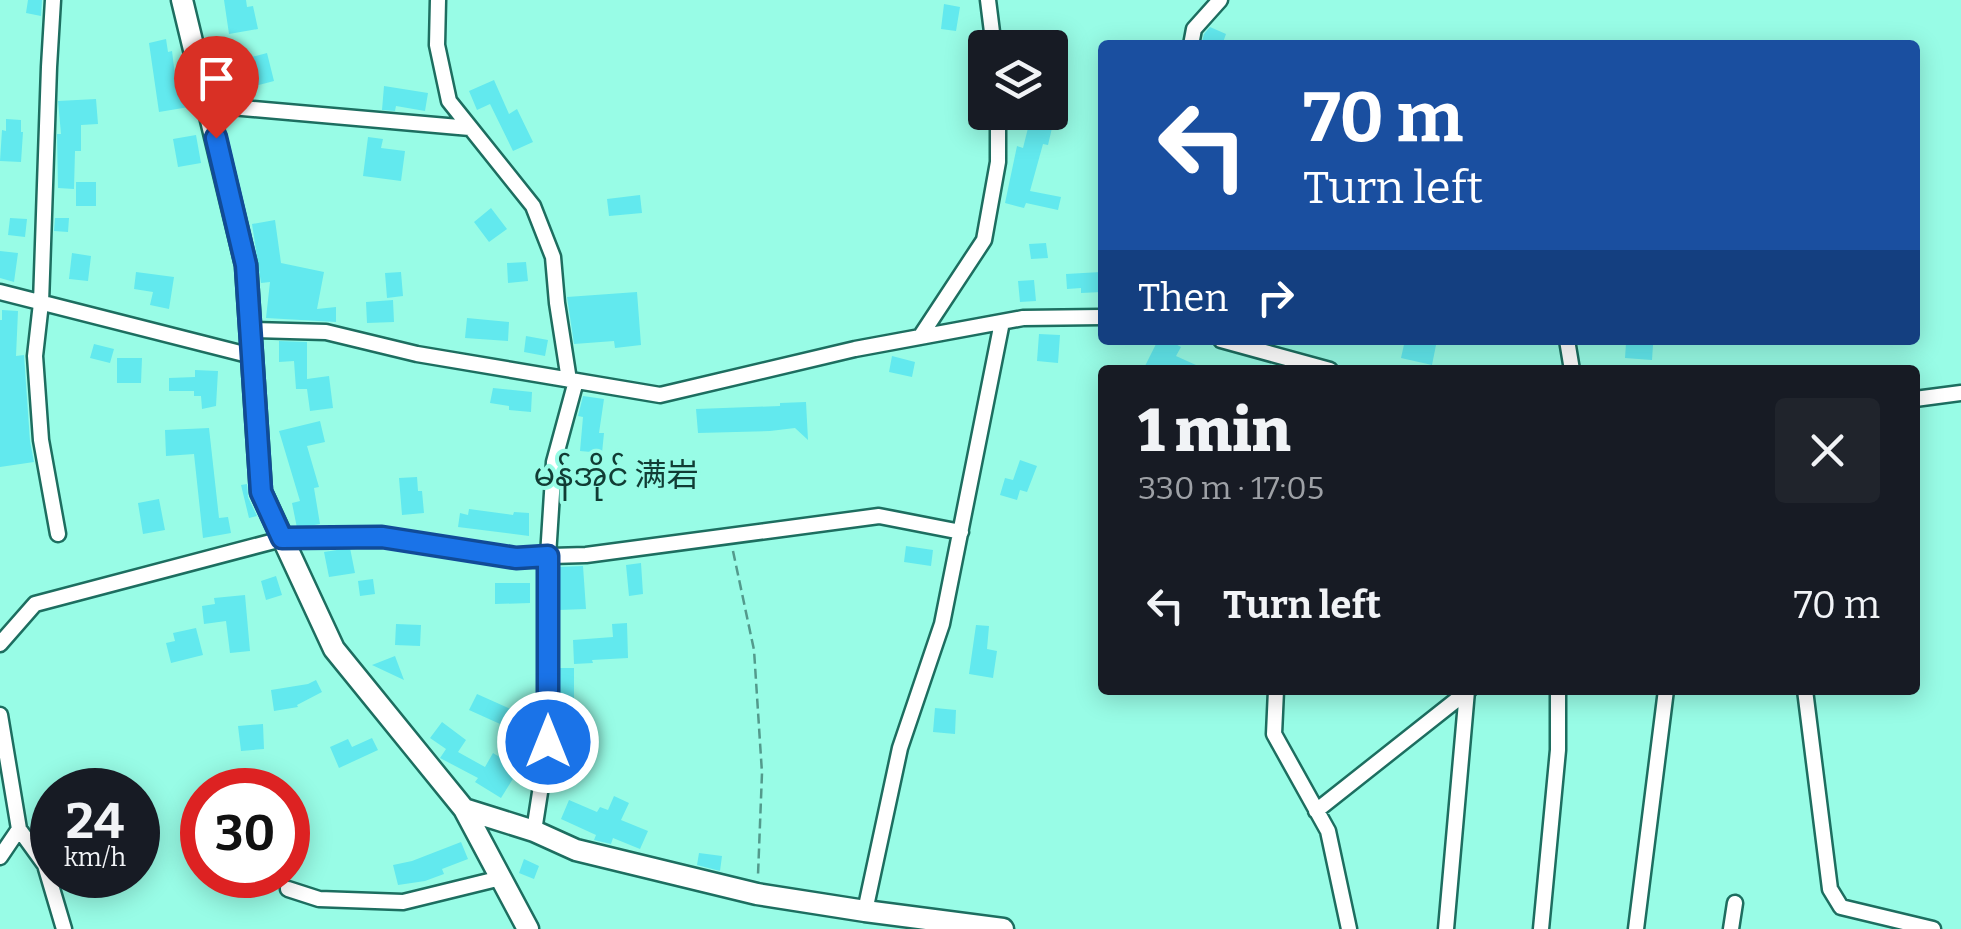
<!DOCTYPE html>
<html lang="en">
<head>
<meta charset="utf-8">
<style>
  body { margin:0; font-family:Bitter,"Noto Sans SC","Noto Sans Myanmar",serif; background:#20242c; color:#f1f3f6; height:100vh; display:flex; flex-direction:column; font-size:38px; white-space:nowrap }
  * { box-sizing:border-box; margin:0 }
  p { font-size:32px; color:#9ea1a6 }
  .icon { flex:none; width:55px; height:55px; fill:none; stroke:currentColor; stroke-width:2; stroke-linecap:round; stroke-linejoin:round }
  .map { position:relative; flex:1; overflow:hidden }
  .side { position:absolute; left:1098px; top:365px; width:822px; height:330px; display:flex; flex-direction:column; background:#171b24; border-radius:10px; box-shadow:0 5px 25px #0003 }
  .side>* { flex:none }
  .guide { position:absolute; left:1098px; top:40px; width:822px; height:305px; border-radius:10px; box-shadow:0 5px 25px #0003; background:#1a4fa0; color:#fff; overflow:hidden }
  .controls { position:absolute; left:968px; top:30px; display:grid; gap:20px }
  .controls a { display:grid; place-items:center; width:100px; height:100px; border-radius:10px; background:#171b24; box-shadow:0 5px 25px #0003; font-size:50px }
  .speed { position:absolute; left:30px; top:768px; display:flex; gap:20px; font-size:50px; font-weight:700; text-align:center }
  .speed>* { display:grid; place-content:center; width:130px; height:130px; border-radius:50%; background:#171b24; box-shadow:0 5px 25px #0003; line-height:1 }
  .speed small { font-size:25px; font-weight:400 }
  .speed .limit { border:15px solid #d22; background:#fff; color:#111 }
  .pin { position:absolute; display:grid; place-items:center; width:85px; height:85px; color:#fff; margin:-102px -42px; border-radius:50% 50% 50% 0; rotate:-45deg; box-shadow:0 0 10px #0007 }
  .pin .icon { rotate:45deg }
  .me { position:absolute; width:110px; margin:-55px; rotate:0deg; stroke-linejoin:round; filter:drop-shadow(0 0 8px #0008) }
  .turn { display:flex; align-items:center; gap:35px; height:210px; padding:0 40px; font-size:45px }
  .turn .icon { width:130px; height:130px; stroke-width:2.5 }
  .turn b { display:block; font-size:70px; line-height:85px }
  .then { display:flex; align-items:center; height:95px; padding:0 40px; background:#0003; gap:20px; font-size:38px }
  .round { display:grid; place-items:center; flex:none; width:105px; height:105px; border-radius:10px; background:#20242c }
  .headline { display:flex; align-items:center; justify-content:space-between; height:170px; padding:0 40px }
  h1 { font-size:60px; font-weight:800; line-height:75px }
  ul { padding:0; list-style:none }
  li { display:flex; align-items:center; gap:30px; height:140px; padding:0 40px }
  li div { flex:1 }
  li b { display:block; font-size:38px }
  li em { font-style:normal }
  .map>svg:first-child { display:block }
  .building { fill:#62e9ee }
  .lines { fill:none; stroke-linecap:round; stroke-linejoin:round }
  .street-casing { stroke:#1d6e60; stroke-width:19 }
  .secondary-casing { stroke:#1d6e60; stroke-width:25 }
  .path { stroke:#539a8c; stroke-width:2.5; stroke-dasharray:10 5; stroke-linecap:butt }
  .street { stroke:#fff; stroke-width:14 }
  .secondary { stroke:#fff; stroke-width:20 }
  .route-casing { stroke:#114b97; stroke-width:25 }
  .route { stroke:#1a73e8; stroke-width:18 }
  .labels { text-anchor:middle; stroke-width:8; stroke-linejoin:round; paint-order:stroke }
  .quarter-label { font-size:32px; fill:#113c34; stroke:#98fce6 }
</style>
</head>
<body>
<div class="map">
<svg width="1961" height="929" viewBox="0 0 1961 929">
  <rect width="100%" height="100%" fill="#98fce6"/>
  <path class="building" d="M28 0H42L41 16 26 13Z
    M224 0H246L247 7 253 6 258 29 229 34Z
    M944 4 960 7 956 31 941 29Z
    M1210 27 1226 34 1222 45 1202 42 1204 34Z
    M166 39 168 52 172 51 175 75 184 74 189 107 159 112 149 43Z
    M267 53 274 81 251 87 244 59Z
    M494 80 509 114 517 109 533 142 513 151 490 104 477 110 469 91Z
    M384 86 428 93 425 111 396 106 395 111 382 110Z
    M96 99 98 124 81 125V151H75L74 189 58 188 57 134H61L58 101Z
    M1032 112 1055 115 1048 145 1043 144 1030 191 1061 197 1058 210 1026 203 1024 208 1005 203 1017 146 1023 148Z
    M6 119 21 120V132H23L21 162 0 161 2 130 6 131Z
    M196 135 201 163 178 167 173 139Z
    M368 137 383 139 381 148 405 151 401 181 363 176Z
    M76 182H96V206H76Z
    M640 195 642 213 609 216 607 199Z
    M491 208 507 229 489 242 474 222Z
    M10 218 27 219 25 237 8 235Z
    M55 218H69L68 232 54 231Z
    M275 220 281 263 324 272 317 309 336 307V322L266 318 270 282 261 283 252 224Z
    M1046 243 1048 258 1031 259 1029 244Z
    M0 251 18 253 14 282 0 278Z
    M72 253 91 256 88 281 69 279Z
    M526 262 528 281 508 283 507 263Z
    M136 272 174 277 169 309 150 305 153 292 134 289Z
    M401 272 403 296 387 298 385 273Z
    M1101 272 1102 292 1081 293V288L1067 289 1066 274Z
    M1034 280 1036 301 1020 302 1018 281Z
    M637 292 641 345 615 348 614 341 574 344 567 297Z
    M393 300 394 322 367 323 366 302Z
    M2 310 18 311 16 356 24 355 30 441 34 462 0 467V320H2Z
    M467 318 509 322 508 341 465 338Z
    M1039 334 1060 335 1058 363 1037 361Z
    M526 336 548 340 545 356 524 352Z
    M1158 340H1168L1181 347 1176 356 1207 370H1143Z
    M1405 340 1436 345 1432 365 1401 358Z
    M279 341 307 342V379L329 376 333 408 310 411 307 389H296L294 361 279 362Z
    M1626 343 1653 345 1652 360 1625 358Z
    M94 344 114 349 110 363 90 358Z
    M892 356 915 362 912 377 889 372Z
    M117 358H142L141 383H117Z
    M195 370 218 371 216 406 202 409 201 396H194V391H169V378L195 377Z
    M493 388 532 392 531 412 509 410V406L490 403Z
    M583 396 604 399 599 433H604L602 453 580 451 583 417 578 416Z
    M806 402 808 440 795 428 770 431 698 433 696 409 780 406V403Z
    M320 421 325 442 307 446 319 487 314 488 320 524 297 528 292 503 300 501 279 431Z
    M209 428 219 518 228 517 231 533 203 538 194 454 166 456 165 430Z
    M1020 460 1037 466 1027 492 1020 490 1017 500 1000 495 1005 478 1013 480Z
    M417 477 418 491H422L424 513 402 515 399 478Z
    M247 484 248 497 257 516 249 518 241 485Z
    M159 499 165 530 143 534 138 503Z
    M469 509 513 515 514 512 529 513V536L458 527 460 513 468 515Z
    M906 546 933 550 931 566 904 562Z
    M350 548 355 573 329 577 324 552Z
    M641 563 643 594 629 596 626 565Z
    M583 566 586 609 559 610V567Z
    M276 576 282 595 266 600 261 581Z
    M373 579 375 594 360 596 358 581Z
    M495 583H530V603L495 604Z
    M245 595 250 651 230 653 226 621 204 624 202 606 215 604 214 598Z
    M627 623 628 658 592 660 593 663 574 664 573 640 613 637 612 624Z
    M396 624 421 625 420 646 395 645Z
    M976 625 989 626 987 649 997 651 993 678 969 674Z
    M196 628 203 655 171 663 166 643 175 641 173 633Z
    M395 656 404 680 372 665Z
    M559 668H574V720H559Z
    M316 680 322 692 297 705 298 707 274 711 271 690 308 684Z
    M477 694 517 712 509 728 469 710Z
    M935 708 956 710 955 734 933 732Z
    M442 722 466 740 458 752 485 767 493 753 519 769 501 798 475 782 478 778 440 758 446 749 430 738Z
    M263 724 264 749 241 751 238 726Z
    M372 738 378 750 339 768 330 747 348 739 352 747Z
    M614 796 629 803 621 820 648 831 640 849 613 838 611 844 598 841 594 840 596 835 561 819 569 800 597 812 600 807 608 810Z
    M461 842 468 859 442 869 444 874 425 881 398 885 393 865 412 861Z
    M699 853 722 856 720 871 697 865Z
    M524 859 539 866 534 879 519 873Z"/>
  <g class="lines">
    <defs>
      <path id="street" d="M53 0 49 67 41 303 35 356 41 440 58 534
        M438 0 437 45 449 101 533 206 553 257 557 303 569 380
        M988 0 994 48
        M1191 45 1194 29 1220 0
        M208 105 470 128
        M0 292 252 356
        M250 330 326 332 417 354 660 395 855 349 1023 318 1102 317
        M920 337 984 240 998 162V112
        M1221 340 1330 370
        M1567 340 1572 370
        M1915 399 1961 393
        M0 644 35 604 282 539 382 537 516 557 586 555 879 516 961 532
        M1276 690 1274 734 1328 831 1349 929
        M1805 690 1830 889 1841 907 1933 929
        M0 715 19 829 0 857
        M1316 811 1469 690
        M19 829 45 865 64 929
        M534 831 548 741V556L554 462 576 381
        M288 889 319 899 403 902 501 878
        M865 911 900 748 942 624 1002 322
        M1446 929 1467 691
        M1541 929 1558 750V690
        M1636 929 1666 690
        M1731 929 1735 903"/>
      <path id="secondary" d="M182 0 246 265 261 492 334 649 464 809 534 831 576 850 757 894 865 911 1003 929
        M464 809 528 929"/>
    </defs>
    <use href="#street" class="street-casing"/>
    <use href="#secondary" class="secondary-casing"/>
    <path class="path" d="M733 551 754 650 762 773 758 875"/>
    <use href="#street" class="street"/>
    <use href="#secondary" class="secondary"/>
  </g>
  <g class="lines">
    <defs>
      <path id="route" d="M216 138 246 265 261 492 282 538 382 537 516 558 548 556V742"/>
    </defs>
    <use href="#route" class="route-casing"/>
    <use href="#route" class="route"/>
  </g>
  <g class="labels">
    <g class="quarter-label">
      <text x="616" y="486">မန်အိုင် 满岩</text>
    </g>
  </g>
</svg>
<div class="controls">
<a><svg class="icon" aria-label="layers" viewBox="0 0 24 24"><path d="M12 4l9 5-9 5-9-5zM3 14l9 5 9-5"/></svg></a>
</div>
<div class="speed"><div>24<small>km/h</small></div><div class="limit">30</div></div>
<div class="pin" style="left:216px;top:138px;background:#d93025"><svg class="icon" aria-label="arrive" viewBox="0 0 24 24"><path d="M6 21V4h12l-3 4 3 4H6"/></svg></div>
<svg class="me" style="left:548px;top:742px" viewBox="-20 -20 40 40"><circle r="17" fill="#1a73e8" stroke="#fff" stroke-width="3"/><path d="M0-11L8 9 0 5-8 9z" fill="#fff"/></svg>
<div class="guide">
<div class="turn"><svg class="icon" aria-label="left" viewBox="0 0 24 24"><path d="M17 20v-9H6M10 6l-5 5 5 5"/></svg><div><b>70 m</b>Turn left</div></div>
<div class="then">Then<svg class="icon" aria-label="right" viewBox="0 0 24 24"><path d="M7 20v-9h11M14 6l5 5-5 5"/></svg></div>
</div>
<section class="side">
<div class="headline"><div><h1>1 min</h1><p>330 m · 17:05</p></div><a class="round"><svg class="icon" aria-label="close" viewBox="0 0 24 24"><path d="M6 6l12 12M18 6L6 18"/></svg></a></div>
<ul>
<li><svg class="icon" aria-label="left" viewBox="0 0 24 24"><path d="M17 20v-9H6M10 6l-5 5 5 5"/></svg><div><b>Turn left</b></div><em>70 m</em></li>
</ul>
</section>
</div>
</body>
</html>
